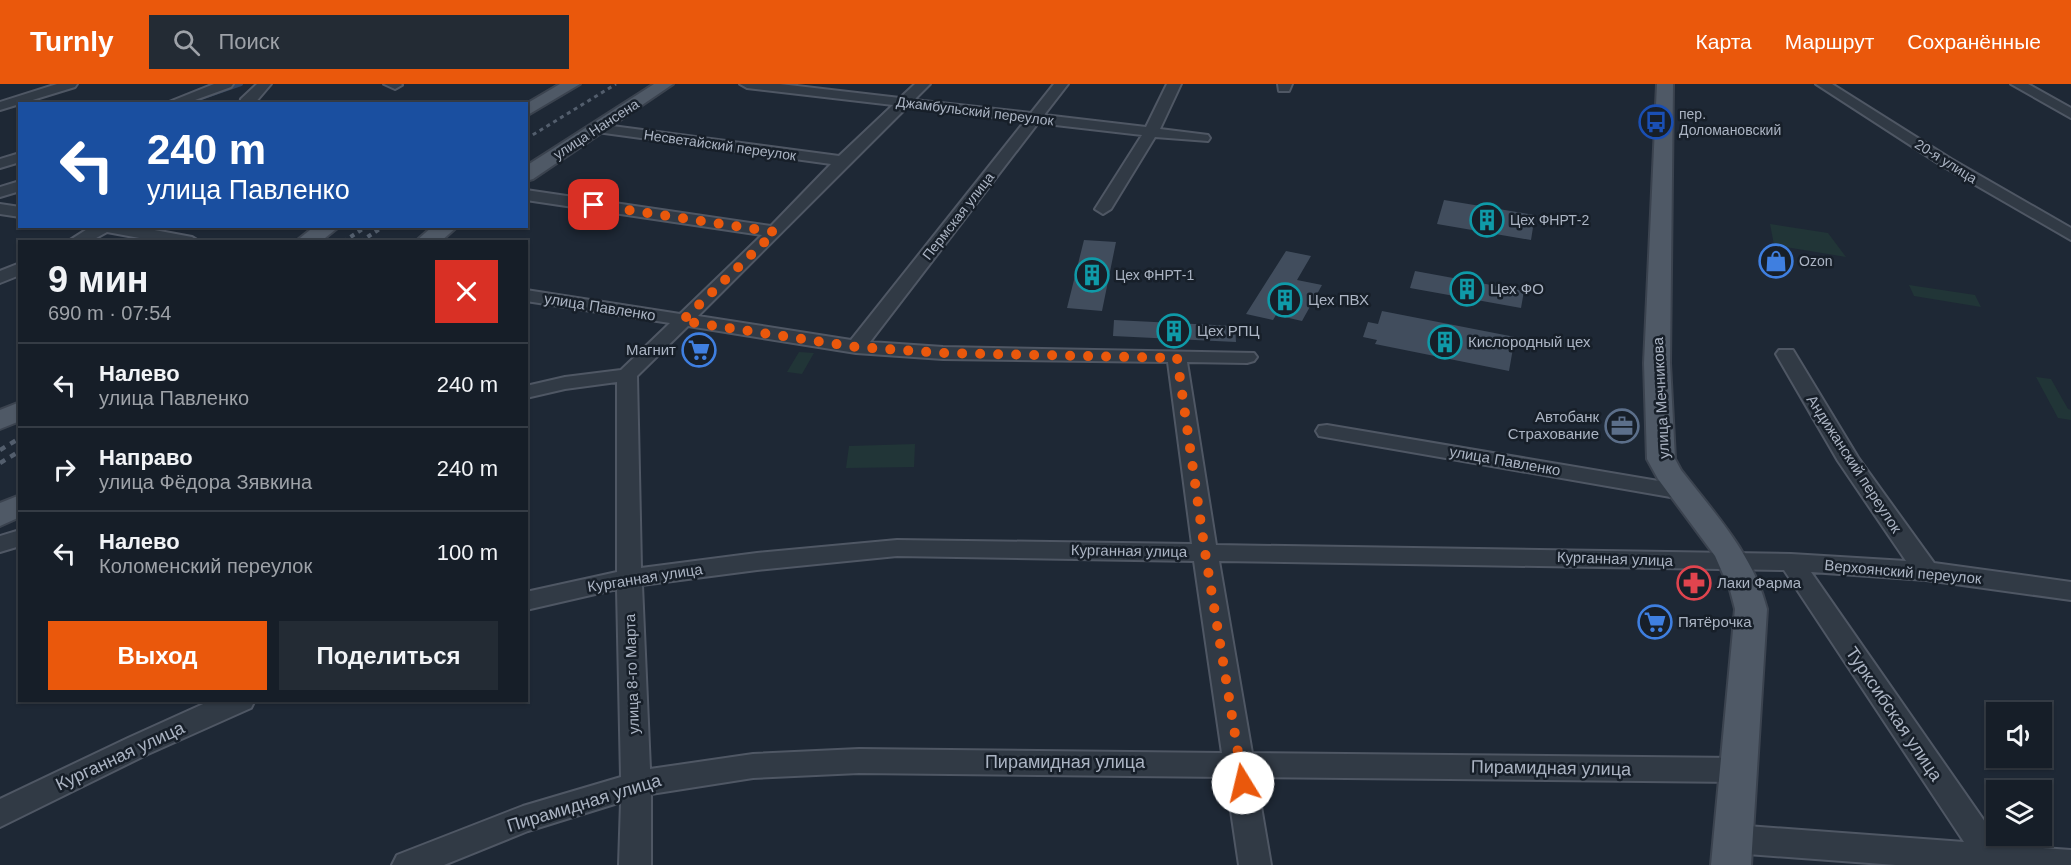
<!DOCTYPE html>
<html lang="ru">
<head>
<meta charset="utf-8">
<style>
  body { margin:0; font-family:Arial,sans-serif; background:#232b34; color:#f1f3f6; height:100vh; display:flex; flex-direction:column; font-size:22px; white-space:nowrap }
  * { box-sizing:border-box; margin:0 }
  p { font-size:20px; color:#9ea2a8 }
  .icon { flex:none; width:33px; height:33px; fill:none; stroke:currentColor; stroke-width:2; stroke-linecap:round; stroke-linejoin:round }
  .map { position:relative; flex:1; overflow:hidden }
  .sheet { position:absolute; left:18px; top:156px; width:510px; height:462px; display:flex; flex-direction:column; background:#161e28; border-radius:0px; box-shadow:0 2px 4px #0004,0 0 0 2px #353c45 }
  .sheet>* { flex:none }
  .hud { position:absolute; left:18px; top:18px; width:510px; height:126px; border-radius:0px; box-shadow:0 2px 4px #0004,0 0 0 2px #353c45; background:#1a4fa0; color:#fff; overflow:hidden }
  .fabs { position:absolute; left:1986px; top:618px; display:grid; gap:12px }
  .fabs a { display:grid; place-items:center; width:66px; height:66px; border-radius:0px; background:#161e28; box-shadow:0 2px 4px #0004,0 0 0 2px #353c45; font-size:30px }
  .pin { position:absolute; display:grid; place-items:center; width:51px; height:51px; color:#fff; margin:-26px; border-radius:12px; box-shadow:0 3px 9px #0006 }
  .me { position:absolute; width:66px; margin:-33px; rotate:351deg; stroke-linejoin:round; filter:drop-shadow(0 0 4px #0008) }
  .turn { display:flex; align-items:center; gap:21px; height:126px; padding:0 30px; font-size:27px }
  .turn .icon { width:78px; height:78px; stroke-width:2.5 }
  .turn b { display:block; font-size:42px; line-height:51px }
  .round { display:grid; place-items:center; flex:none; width:63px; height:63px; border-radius:0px; background:#232b34 }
  .head { display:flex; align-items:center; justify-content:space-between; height:102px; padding:0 30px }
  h1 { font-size:36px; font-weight:600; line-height:45px }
  .button { display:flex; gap:12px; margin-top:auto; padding:12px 30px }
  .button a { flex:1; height:69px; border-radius:0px; background:#ea580c; color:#fff; font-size:24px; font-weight:600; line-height:69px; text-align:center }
  .button a+a { background:#232b34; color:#f1f3f6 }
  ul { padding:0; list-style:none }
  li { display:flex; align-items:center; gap:18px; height:84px; padding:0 30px; border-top:2px solid #353c45 }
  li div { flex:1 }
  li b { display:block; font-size:22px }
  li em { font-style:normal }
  header { display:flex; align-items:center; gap:36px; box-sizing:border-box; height:84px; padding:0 30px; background:#ea580c; color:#fff }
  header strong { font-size:28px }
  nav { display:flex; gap:33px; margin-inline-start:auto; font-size:21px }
  .search { width:420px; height:54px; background:#232b34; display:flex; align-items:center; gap:15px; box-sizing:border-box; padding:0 21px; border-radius:0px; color:#9ea2a8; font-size:22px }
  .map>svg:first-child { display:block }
  .green { fill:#213537 }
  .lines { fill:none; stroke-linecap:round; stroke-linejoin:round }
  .stream { stroke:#31435c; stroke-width:4 }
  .building { fill:#414d5d }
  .minor-casing { stroke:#4f5764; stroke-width:4 }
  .major-casing { stroke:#3b434f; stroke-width:4 }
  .minor { fill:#313a45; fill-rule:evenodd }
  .major { fill:#4f5966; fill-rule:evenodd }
  .rail-far2 { stroke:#535e6d; stroke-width:3; stroke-dasharray:4 4; stroke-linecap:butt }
  .rail-far1 { stroke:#535e6d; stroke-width:4; stroke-dasharray:4.5 4.5; stroke-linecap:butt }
  .rail { stroke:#535e6d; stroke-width:4.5; stroke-dasharray:6 6; stroke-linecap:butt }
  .route { stroke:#ea580c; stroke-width:10; stroke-dasharray:0 18 }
  .labels { text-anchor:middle; stroke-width:5; stroke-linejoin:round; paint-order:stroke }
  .far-street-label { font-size:14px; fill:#abb4c3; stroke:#171f29 }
  .far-poi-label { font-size:14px; fill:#abb4c3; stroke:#171f29; text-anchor:start }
  .poi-label { font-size:15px; fill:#abb4c3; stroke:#171f29; text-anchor:start }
  .street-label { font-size:15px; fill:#abb4c3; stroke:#171f29 }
  .near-street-label { font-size:18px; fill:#abb4c3; stroke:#171f29 }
</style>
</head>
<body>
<header>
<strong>Turnly</strong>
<div class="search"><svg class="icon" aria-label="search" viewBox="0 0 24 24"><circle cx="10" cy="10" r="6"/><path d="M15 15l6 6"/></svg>Поиск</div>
<nav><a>Карта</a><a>Маршрут</a><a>Сохранённые</a></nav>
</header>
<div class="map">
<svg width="2071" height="781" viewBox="0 0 2071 781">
  <rect width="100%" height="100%" fill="#1e2835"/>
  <path class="green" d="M1770 140 1828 149 1846 173 1774 161Z
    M1909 201 1975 211 1981 223 1914 212Z
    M799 268 814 269 802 290 787 288Z
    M2036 293 2051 295 2068 325 2071 326V336L2058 334Z
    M915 360 914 383 846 384 849 362Z"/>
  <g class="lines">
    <path class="stream" d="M195 16 241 0"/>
  </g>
  <path class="building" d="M1444 116 1535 131 1531 156 1437 140Z
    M1084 156 1116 158 1102 227 1067 224Z
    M1286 167 1311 172 1297 196 1322 201 1302 237 1276 231 1273 236 1246 230Z
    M1415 187 1524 207 1521 224 1410 204Z
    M1382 227 1515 253 1509 287 1375 260 1377 256 1363 253 1368 238 1378 240Z
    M1114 236 1235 242 1236 258 1113 252Z"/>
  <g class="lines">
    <defs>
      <path id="minor" d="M57 0H77L75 3 0 26V18Z
        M214 0H233L231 3 184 20H164Z
        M257 0H271L254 20H240L241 15Z
        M384 0H401L402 1 395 5Z
        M740 0H780L900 14 915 0H930L914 16 1031 29 1054 0H1068L1044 31 1146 43 1167 0H1181L1160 45 1208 51 1210 54 1208 57 1155 53 1111 125 1103 130 1095 125 1142 51 1038 39 870 258 943 263 1254 269 1257 273 1254 277 1247 279 1187 278 1216 461 1791 470 1906 477 1838 377 1776 270 1779 266H1793L1859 375 1934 479 2071 498V516L1926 496 1811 488 2001 761 2071 766V781H1896L1734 769 1723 765 1718 755 1723 745 1734 741 1964 758 1784 486 1219 477 1252 669 1738 674 1748 677 1753 686 1748 695 1738 698 1256 693 1271 781H1239L1226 693 859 689 753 694 651 710V781H619L621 718 528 747 444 781H392L397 771 523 722 621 693 617 505 526 526V508L617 488V298L565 305 526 314V302L565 293 621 286 670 239 526 217V206L680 230 762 151 526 116V106L771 142 831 80 597 48 590 44 597 40 839 72 893 21 747 4ZM907 23 1025 37 851 256 698 232ZM688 242 856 269 943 275 1168 278 1192 460 897 456 757 469 641 484 637 292ZM897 472 1194 477 1222 669 859 665 753 670 650 685 642 501 757 486Z
        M1278 0H1292L1289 7H1279Z
        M1816 0H1832L1951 75 2071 144V156L1941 81Z
        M2011 0H2028L2071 24V34Z
        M20 69V78L0 84V75Z
        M20 97V107L0 113V103Z
        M0 120 20 123V133L0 130Z
        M92 142H133L192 153 200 158H161L107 148 89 158H67Z
        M20 179V191L0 199V187Z
        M1327 341 1682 401 1690 403 1693 408 1690 413 1682 415 1319 352 1316 347 1319 342Z
        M20 446V462L0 468V452Z
        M212 616H255L251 624 148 670 0 743V715L128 654Z"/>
      <path id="major" d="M560 0H580L526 32V20Z
        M654 0H673L533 95 526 97V82Z
        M1657 0H1673L1670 279 1675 375 1681 386C1715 430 1753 470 1767 525L1751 781H1711L1735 525 1730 506 1715 472 1658 395 1647 375 1644 279Z
        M315 142H340L320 158H295Z
        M433 142H458L440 158H415Z
        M20 318V337L0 345V326Z
        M20 411V433L0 442V419Z"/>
    </defs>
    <use href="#minor" class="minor-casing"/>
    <use href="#major" class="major-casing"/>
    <use href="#minor" class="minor"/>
    <use href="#major" class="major"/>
    <path class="rail-far2" d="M526 55 616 0"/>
    <path class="rail-far1" d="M343 158 367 142
      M360 158 384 142"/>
    <path class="rail" d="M0 366 20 354
      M0 379 20 367"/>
  </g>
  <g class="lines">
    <path class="route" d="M594 121 775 148 682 237 856 263 943 269 1177 274 1205 468 1243 699"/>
  </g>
  <defs>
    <symbol id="bus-ring" viewBox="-11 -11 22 22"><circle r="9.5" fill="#171f29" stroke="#1a4fb4" stroke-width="1.5"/><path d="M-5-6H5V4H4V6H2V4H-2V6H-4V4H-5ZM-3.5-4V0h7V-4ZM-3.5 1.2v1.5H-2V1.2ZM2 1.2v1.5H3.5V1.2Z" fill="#1a4fb4"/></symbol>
    <symbol id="building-ring" viewBox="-11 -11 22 22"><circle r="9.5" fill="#171f29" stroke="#0f9aa8" stroke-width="1.5"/><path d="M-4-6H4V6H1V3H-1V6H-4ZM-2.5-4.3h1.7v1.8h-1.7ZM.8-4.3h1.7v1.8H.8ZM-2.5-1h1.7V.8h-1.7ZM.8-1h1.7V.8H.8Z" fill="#0f9aa8"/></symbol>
    <symbol id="shop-ring" viewBox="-11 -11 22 22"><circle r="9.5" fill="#171f29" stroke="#3f7fe0" stroke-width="1.5"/><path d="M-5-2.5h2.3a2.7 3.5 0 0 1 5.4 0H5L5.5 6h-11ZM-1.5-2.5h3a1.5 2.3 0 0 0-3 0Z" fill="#3f7fe0"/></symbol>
    <symbol id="supermarket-ring" viewBox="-11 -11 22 22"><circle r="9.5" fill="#171f29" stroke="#3f7fe0" stroke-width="1.5"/><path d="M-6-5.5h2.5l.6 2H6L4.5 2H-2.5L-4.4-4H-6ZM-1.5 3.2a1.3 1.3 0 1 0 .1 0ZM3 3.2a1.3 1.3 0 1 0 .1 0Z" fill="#3f7fe0"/></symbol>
    <symbol id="office-ring" viewBox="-11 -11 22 22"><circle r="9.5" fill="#171f29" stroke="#5c6f8a" stroke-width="1.5"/><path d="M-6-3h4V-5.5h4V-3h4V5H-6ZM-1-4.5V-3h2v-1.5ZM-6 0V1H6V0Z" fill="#5c6f8a"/></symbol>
    <symbol id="pharmacy-ring" viewBox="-11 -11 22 22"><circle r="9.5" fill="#171f29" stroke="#e0444e" stroke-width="1.5"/><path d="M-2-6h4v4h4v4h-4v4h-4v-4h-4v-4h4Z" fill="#e0444e"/></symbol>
  </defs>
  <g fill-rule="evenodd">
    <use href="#bus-ring" x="1637" y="19" width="38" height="38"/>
    <use href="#building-ring" x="1468" y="117" width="38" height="38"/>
    <use href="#shop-ring" x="1757" y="158" width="38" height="38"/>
    <use href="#building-ring" x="1073" y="172" width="38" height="38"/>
    <use href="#building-ring" x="1448" y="186" width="38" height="38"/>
    <use href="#building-ring" x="1266" y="197" width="38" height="38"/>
    <use href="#building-ring" x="1155" y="228" width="38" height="38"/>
    <use href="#building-ring" x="1426" y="239" width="38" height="38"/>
    <use href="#supermarket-ring" x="680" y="247" width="38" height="38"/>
    <use href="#office-ring" x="1603" y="323" width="38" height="38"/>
    <use href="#pharmacy-ring" x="1675" y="480" width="38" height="38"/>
    <use href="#supermarket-ring" x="1636" y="519" width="38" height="38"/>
  </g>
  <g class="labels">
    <g class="far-street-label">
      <text transform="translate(975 27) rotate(7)" y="5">Джамбульский переулок</text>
      <text transform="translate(596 45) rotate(-33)" y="5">улица Нансена</text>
      <text transform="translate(720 61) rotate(8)" y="5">Несветайский переулок</text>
      <text transform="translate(1946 77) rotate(32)" y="5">20-я улица</text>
      <text transform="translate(958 132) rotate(-52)" y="5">Пермская улица</text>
    </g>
    <g class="far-poi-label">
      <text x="1679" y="35">пер.<tspan x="1679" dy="16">Доломановский</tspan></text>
      <text x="1510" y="141">Цех ФНРТ-2</text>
      <text x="1799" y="182">Ozon</text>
      <text x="1115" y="196">Цех ФНРТ-1</text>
    </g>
    <g class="poi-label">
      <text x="1490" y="210">Цех ФО</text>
      <text x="1308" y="221">Цех ПВХ</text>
      <text x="1197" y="252">Цех РПЦ</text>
      <text x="1468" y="263">Кислородный цех</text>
      <text x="676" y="271" text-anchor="end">Магнит</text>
      <text x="1599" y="338" text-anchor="end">Автобанк<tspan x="1599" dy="17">Страхование</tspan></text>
      <text x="1717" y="504">Лаки Фарма</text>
      <text x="1678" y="543">Пятёрочка</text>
    </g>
    <g class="street-label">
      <text transform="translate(600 223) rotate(9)" y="5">улица Павленко</text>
      <text transform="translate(1661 314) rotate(-93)" y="5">улица Мечникова</text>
      <text transform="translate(1505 377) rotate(10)" y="5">улица Павленко</text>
      <text transform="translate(1854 380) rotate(57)" y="5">Андижанский переулок</text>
      <text transform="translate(1129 467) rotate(1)" y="5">Курганная улица</text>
      <text transform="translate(1615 475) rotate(2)" y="5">Курганная улица</text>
      <text transform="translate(1903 488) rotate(5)" y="5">Верхоянский переулок</text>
      <text transform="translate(645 494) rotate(-9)" y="5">Курганная улица</text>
      <text transform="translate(632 590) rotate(-92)" y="5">улица 8-го Марта</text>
    </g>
    <g class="near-street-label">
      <text transform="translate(1894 630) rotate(56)" y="6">Турксибская улица</text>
      <text transform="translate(120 672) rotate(-25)" y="6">Курганная улица</text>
      <text x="1065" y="684">Пирамидная улица</text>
      <text transform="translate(1551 684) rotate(1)" y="6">Пирамидная улица</text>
      <text transform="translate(584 719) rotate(-17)" y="6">Пирамидная улица</text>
    </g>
  </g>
</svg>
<div class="fabs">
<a><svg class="icon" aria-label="sound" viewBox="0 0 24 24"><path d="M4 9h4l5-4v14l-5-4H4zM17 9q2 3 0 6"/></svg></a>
<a><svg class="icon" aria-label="layers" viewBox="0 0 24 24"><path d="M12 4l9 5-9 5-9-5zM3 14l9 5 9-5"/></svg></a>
</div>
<div class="pin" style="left:594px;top:121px;background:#d93025"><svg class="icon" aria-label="arrive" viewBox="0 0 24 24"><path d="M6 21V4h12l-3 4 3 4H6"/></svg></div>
<svg class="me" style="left:1243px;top:699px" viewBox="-20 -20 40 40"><circle r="19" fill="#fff"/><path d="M0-13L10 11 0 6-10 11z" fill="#ea580c"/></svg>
<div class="hud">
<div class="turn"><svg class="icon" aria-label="left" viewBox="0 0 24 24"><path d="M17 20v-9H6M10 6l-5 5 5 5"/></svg><div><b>240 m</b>улица Павленко</div></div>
</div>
<section class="sheet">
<div class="head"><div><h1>9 мин</h1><p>690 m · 07:54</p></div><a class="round" style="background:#d93025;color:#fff"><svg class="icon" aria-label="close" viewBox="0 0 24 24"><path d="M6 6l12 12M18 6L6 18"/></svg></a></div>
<ul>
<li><svg class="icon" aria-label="left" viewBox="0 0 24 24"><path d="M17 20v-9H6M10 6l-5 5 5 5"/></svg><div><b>Налево</b><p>улица Павленко</p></div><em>240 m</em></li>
<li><svg class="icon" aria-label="right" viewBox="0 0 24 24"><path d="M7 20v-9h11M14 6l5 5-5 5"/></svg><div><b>Направо</b><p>улица Фёдора Зявкина</p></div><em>240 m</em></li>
<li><svg class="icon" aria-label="left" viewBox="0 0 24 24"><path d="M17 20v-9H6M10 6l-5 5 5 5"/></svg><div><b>Налево</b><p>Коломенский переулок</p></div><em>100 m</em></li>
</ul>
<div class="button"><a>Выход</a><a>Поделиться</a></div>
</section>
</div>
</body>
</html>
